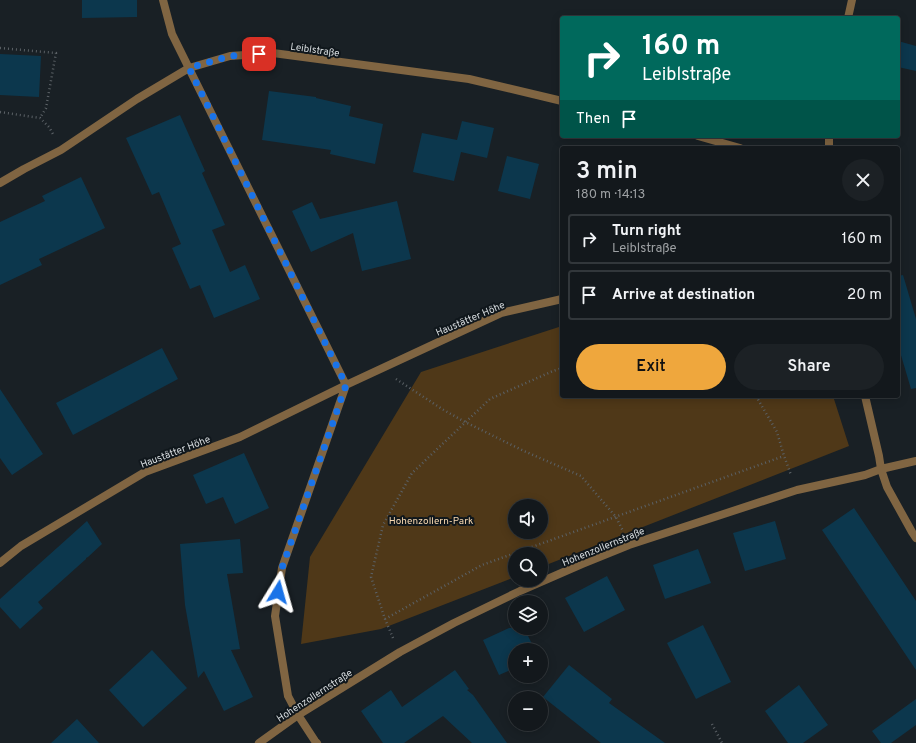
<!DOCTYPE html>
<html lang="en">
<head>
<meta charset="utf-8">
<style>
  body { margin:0; font-family:Overpass,sans-serif; background:#1c2125; color:#f1f3f6; height:100vh; display:flex; flex-direction:column; font-size:15px; white-space:nowrap }
  * { box-sizing:border-box; margin:0 }
  p { font-size:13px; color:#9da0a3 }
  .icon { flex:none; width:22px; height:22px; fill:none; stroke:currentColor; stroke-width:2; stroke-linecap:round; stroke-linejoin:round }
  .map { position:relative; flex:1; overflow:hidden }
  .sheet { position:absolute; left:560px; top:146px; width:340px; height:252px; display:flex; flex-direction:column; background:#13181c; border-radius:4px; box-shadow:0 2px 10px #0003,0 0 0 1px #32373b }
  .sheet>* { flex:none }
  .top-card { position:absolute; left:560px; top:16px; width:340px; height:122px; border-radius:4px; box-shadow:0 2px 10px #0003,0 0 0 1px #32373b; background:#00695c; color:#fff; overflow:hidden }
  .controls { position:absolute; left:508px; top:499px; display:grid; gap:8px }
  .controls a { display:grid; place-items:center; width:40px; height:40px; border-radius:50%; background:#13181c; box-shadow:0 2px 10px #0003,0 0 0 1px #32373b; font-size:20px }
  .pin { position:absolute; display:grid; place-items:center; width:34px; height:34px; color:#fff; margin:-17px; border-radius:8px; box-shadow:0 2px 6px #0006 }
  .me { position:absolute; width:44px; margin:-22px; rotate:8deg; stroke-linejoin:round; filter:drop-shadow(0 0 3px #0008) }
  .turn { display:flex; align-items:center; gap:14px; height:84px; padding:0 16px; font-size:18px }
  .turn .icon { width:52px; height:52px; stroke-width:2.5 }
  .turn b { display:block; font-size:28px; line-height:34px }
  .then { display:flex; align-items:center; height:38px; padding:0 16px; background:#0003; gap:8px; font-size:15px }
  .round { display:grid; place-items:center; flex:none; width:42px; height:42px; border-radius:21px; background:#1c2125 }
  .headline { display:flex; align-items:center; justify-content:space-between; height:68px; padding:0 16px }
  h1 { font-size:24px; font-weight:600; line-height:30px }
  .action { display:flex; gap:8px; margin-top:auto; padding:8px 16px }
  .action a { flex:1; height:46px; border-radius:24px; background:#efa73d; color:#111; font-size:16px; font-weight:600; line-height:46px; text-align:center }
  .action a+a { background:#1c2125; color:#f1f3f6 }
  ul { padding:0; list-style:none }
  li { display:flex; align-items:center; gap:12px; height:50px; margin:0 8px 6px; padding:0 8px; border:2px solid #32373b; border-radius:4px }
  li div { flex:1 }
  li b { display:block; font-size:15px }
  li em { font-style:normal }
  .map>svg:first-child { display:block }
  .green { fill:#4f3818; fill-rule:evenodd }
  .building { fill:#0c374d }
  .lines { fill:none; stroke-linecap:round; stroke-linejoin:round }
  .path { stroke:#5b6166; stroke-width:2.5; stroke-dasharray:1 3; stroke-linecap:butt }
  .street { stroke:#806542; stroke-width:8 }
  .route { stroke:#1a73e8; stroke-width:7; stroke-dasharray:0 12.6 }
  .labels { text-anchor:middle; stroke-width:4; stroke-linejoin:round; paint-order:stroke }
  .street-label { font-size:10px; fill:#d7dcdf; stroke:#10171c }
  .park-label { font-size:10px; fill:#f8d8b0; stroke:#10171c }
</style>
</head>
<body>
<div class="map">
<svg width="916" height="743" viewBox="0 0 916 743">
  <rect width="100%" height="100%" fill="#192025"/>
  <path class="green" d="M562 326V396H833L849 446 541 567V554H515V577L381 629 301 644 310 557 421 372ZM515 506H541V532H515Z"/>
  <path class="building" d="M82 0H137V17L82 18Z
    M898 41 916 46V71L898 67Z
    M0 54 41 56 39 97 0 95Z
    M269 91 316 97V98L351 106 349 116 383 124 375 164 330 154 331 150 262 140Z
    M180 115 205 171 202 173 225 225 212 230 230 272 245 265 260 299 214 318 200 285 190 289 172 248 181 244 159 192 152 195 126 138Z
    M462 121 494 128 487 158 461 152 454 181 413 172 422 133 457 140Z
    M507 156 539 164 530 199 498 191Z
    M81 177 105 228 39 259 42 265 0 285V222L45 201 42 196Z
    M397 201 411 259 362 271 353 233 311 252 292 211 312 202 320 219Z
    M903 275 916 319V388L911 389 898 345V276Z
    M162 348 178 379 73 435 56 403Z
    M0 389 43 454 12 475 0 458Z
    M244 453 269 508 235 524 223 497 206 504 193 475Z
    M854 508 916 601V670L822 530Z
    M87 521 102 544 88 557 86 558V559L38 602 43 608 20 629 0 607V599Z
    M775 521 786 559 745 571 733 533Z
    M240 539 243 573 227 574 240 649 231 650 253 697 224 711 204 671 198 678 185 605 180 544Z
    M698 549 711 583 665 599 653 565Z
    M607 576 625 610 584 632 565 598Z
    M703 625 731 682 696 699 667 643Z
    M509 628H524L535 650H515V668L499 675 483 640Z
    M152 650 187 688 143 727 109 690Z
    M569 665 612 699 609 703 665 743H601L543 697Z
    M455 670 469 689 467 690 473 695 507 743H472L443 716 404 743H383L361 711 391 690 402 707Z
    M799 685 828 725 803 743H788L765 711Z
    M916 699V725L891 743H881L872 731Z
    M77 719 99 743H51Z"/>
  <g class="lines">
    <path class="path" d="M0 48 56 53 46 108 40 118
      M0 112 40 118 49 127 54 136
      M396 379 442 409 465 422 524 451 581 476 616 517 623 531
      M756 396 777 432 784 456 791 475
      M385 619 482 565 784 456
      M393 638 385 619 371 577 383 525 412 473 490 399 553 371 562 368
      M712 724 722 743"/>
    <path class="street" d="M163 0 172 34 346 385 282 568 275 616 288 696 298 715 315 741 317 743
      M848 18 852 0
      M698 136 740 148
      M829 148V136
      M0 183 24 169 61 150 137 99 189 68 230 56 273 53 469 79 562 101
      M865 396 879 456 881 469 887 487 912 532 916 538
      M0 563 21 546 145 472 240 437 346 385 501 313 562 299
      M259 743 298 715 400 652 454 623 520 591 582 564 629 545 797 490 865 475 881 469 916 461"/>
  </g>
  <g class="lines">
    <path class="route" d="M259 54 230 56 189 68 346 385 282 568 278 592"/>
  </g>
  <g class="labels">
    <g class="street-label">
      <text transform="translate(315 49) rotate(8)" y="4">Leiblstraße</text>
      <text transform="translate(470 318) rotate(-23)" y="4">Haustätter Höhe</text>
      <text transform="translate(175 451) rotate(-21)" y="4">Haustätter Höhe</text>
      <text transform="translate(603 546) rotate(-22)" y="4">Hohenzollernstraße</text>
      <text transform="translate(314 695) rotate(-33)" y="4">Hohenzollernstraße</text>
    </g>
    <g class="park-label">
      <text x="431" y="524">Hohenzollern-Park</text>
    </g>
  </g>
</svg>
<div class="controls">
<a><svg class="icon" aria-label="sound" viewBox="0 0 24 24"><path d="M4 9h4l5-4v14l-5-4H4zM17 9q2 3 0 6"/></svg></a>
<a><svg class="icon" aria-label="search" viewBox="0 0 24 24"><circle cx="10" cy="10" r="6"/><path d="M15 15l6 6"/></svg></a>
<a><svg class="icon" aria-label="layers" viewBox="0 0 24 24"><path d="M12 4l9 5-9 5-9-5zM3 14l9 5 9-5"/></svg></a>
<a>+</a>
<a>−</a>
</div>
<div class="pin" style="left:259px;top:54px;background:#d93025"><svg class="icon" aria-label="arrive" viewBox="0 0 24 24"><path d="M6 21V4h12l-3 4 3 4H6"/></svg></div>
<svg class="me" style="left:278px;top:592px" viewBox="-20 -20 40 40"><path d="M0-17L14 15 0 8-14 15z" fill="#1a73e8" stroke="#fff" stroke-width="4"/></svg>
<div class="top-card">
<div class="turn"><svg class="icon" aria-label="right" viewBox="0 0 24 24"><path d="M7 20v-9h11M14 6l5 5-5 5"/></svg><div><b>160 m</b>Leiblstraße</div></div>
<div class="then">Then<svg class="icon" aria-label="arrive" viewBox="0 0 24 24"><path d="M6 21V4h12l-3 4 3 4H6"/></svg></div>
</div>
<section class="sheet">
<div class="headline"><div><h1>3 min</h1><p>180 m · 14:13</p></div><a class="round"><svg class="icon" aria-label="close" viewBox="0 0 24 24"><path d="M6 6l12 12M18 6L6 18"/></svg></a></div>
<ul>
<li><svg class="icon" aria-label="right" viewBox="0 0 24 24"><path d="M7 20v-9h11M14 6l5 5-5 5"/></svg><div><b>Turn right</b><p>Leiblstraße</p></div><em>160 m</em></li>
<li><svg class="icon" aria-label="arrive" viewBox="0 0 24 24"><path d="M6 21V4h12l-3 4 3 4H6"/></svg><div><b>Arrive at destination</b></div><em>20 m</em></li>
</ul>
<div class="action"><a>Exit</a><a>Share</a></div>
</section>
</div>
</body>
</html>
